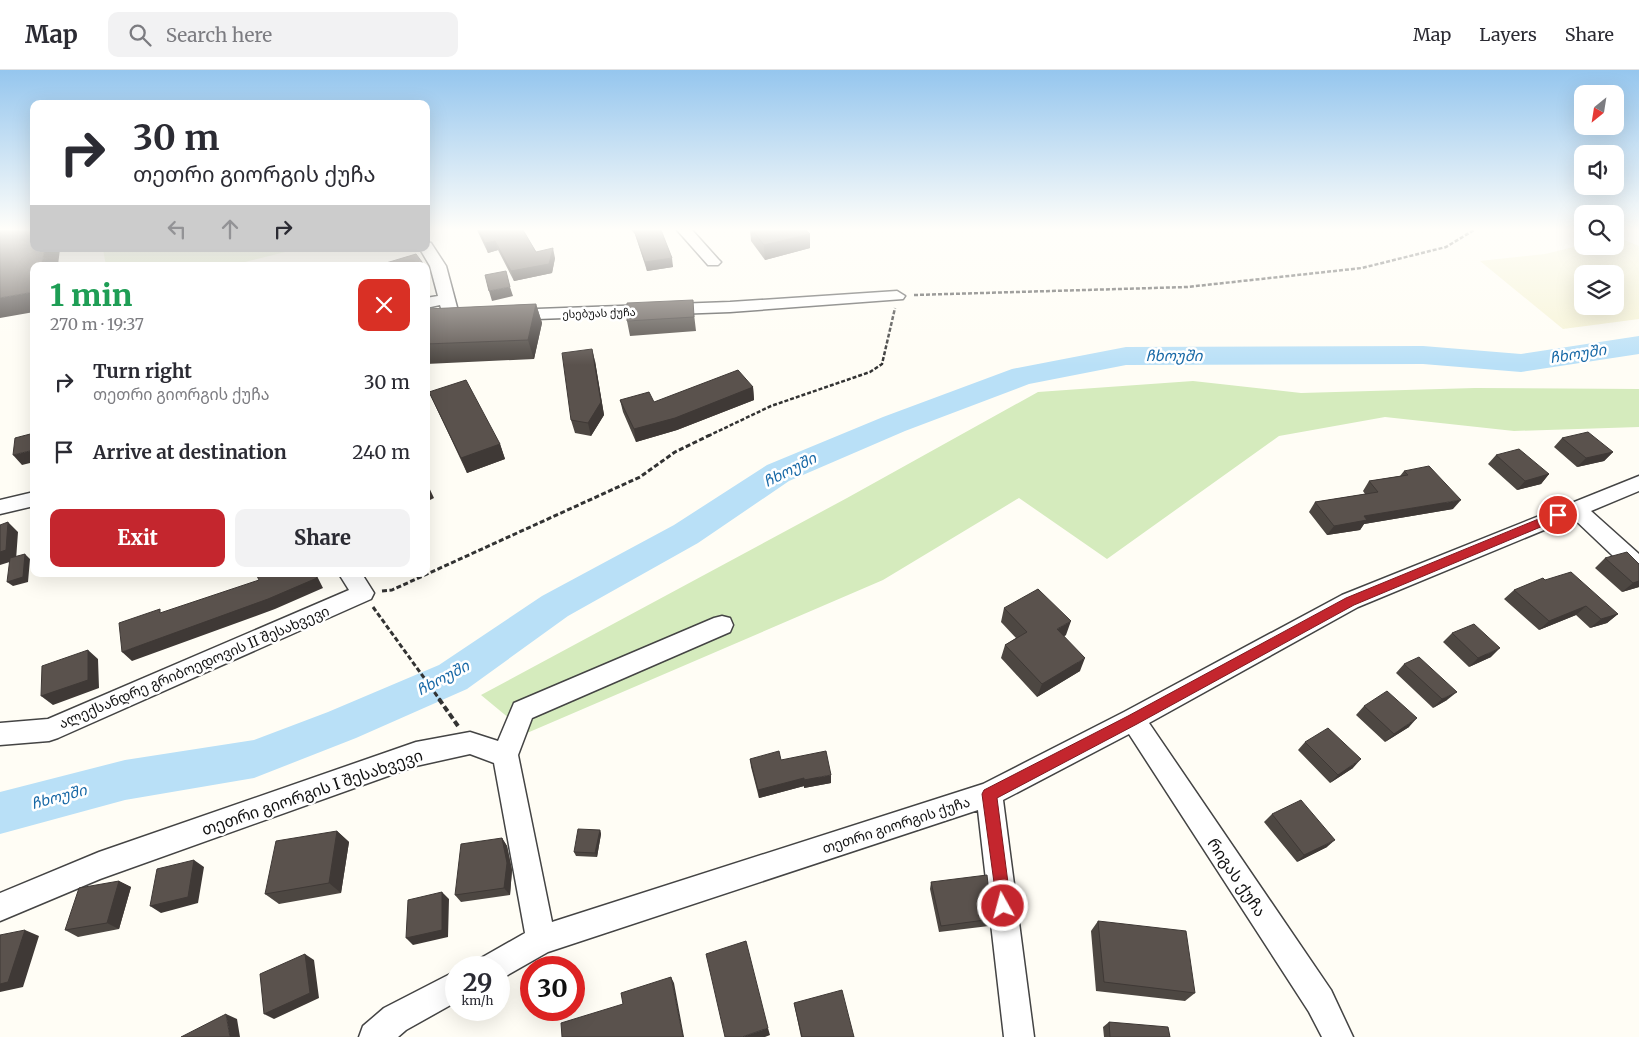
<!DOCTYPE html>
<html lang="en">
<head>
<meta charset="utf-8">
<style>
  body { margin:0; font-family:Merriweather,"Noto Sans Georgian",serif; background:#f2f2f3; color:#2b2b33; height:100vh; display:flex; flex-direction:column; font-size:19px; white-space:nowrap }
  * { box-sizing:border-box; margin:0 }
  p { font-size:16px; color:#7c7c81 }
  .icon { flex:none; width:28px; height:28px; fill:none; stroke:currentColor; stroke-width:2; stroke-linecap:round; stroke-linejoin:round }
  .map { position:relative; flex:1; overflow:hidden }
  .side { position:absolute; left:30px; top:192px; width:400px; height:315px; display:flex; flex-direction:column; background:#fff; border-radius:10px; box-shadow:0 5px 20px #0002 }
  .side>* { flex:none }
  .guide { position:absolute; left:30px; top:30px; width:400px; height:152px; border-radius:10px; box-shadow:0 5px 20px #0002; background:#fff; color:#2b2b33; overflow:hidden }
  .needle { width:32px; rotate:210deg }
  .fabs { position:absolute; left:1574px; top:15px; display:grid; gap:10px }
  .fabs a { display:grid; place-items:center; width:50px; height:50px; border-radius:10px; background:#fff; box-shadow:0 5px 20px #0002; font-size:25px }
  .speed { position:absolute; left:445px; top:886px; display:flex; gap:10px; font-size:25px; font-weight:700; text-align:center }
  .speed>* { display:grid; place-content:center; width:65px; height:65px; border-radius:50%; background:#fff; box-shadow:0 5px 20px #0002; line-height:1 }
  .speed small { font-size:12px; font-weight:400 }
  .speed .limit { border:8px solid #d22; background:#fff; color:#111 }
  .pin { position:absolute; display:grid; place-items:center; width:42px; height:42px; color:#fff; margin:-21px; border:2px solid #fff; border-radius:50%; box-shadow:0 1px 5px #0007 }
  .me { position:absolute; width:55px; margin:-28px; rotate:353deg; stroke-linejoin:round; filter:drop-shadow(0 0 4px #0008) }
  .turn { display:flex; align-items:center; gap:18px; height:105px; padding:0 20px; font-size:22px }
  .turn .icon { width:65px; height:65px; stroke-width:2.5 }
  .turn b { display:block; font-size:35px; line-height:42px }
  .lanes { display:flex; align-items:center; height:48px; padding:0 20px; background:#0003; justify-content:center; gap:25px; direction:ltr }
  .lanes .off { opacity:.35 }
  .round { display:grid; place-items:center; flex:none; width:52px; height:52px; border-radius:10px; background:#f2f2f3 }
  .overview { display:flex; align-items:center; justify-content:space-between; height:85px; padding:0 20px }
  h1 { font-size:30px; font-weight:800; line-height:38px; color:#1e9e55 }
  .button { display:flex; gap:10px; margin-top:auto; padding:10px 20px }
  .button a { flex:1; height:58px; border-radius:10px; background:#c4262e; color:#fff; font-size:20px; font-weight:800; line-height:58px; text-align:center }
  .button a+a { background:#f2f2f3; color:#2b2b33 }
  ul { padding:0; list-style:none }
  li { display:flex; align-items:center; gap:15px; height:70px; padding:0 20px }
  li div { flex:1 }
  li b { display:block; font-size:19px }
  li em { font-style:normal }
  header { display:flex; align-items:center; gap:30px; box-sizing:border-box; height:70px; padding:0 25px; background:#fff; border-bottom:1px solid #e1e1e2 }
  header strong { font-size:24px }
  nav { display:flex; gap:28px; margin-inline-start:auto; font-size:18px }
  .search { width:350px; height:45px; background:#f2f2f3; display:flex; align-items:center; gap:12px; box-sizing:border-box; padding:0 18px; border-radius:10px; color:#7c7c81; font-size:19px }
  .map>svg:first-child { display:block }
  .farmland { fill:#f6f3d4; fill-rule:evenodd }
  .green { fill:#d5ebbd }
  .pitch { fill:#e6f2cf }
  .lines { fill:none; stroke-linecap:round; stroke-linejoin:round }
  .river { fill:#b9e0f7; fill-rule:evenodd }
  .minor-casing { stroke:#444; stroke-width:3 }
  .path-far2 { stroke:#333; stroke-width:2.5; stroke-dasharray:4 2; stroke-linecap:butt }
  .path-far1 { stroke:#333; stroke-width:3; stroke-dasharray:5 2.5; stroke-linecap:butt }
  .path { stroke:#333; stroke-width:4; stroke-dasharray:6 3; stroke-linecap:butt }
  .minor { fill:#fff; fill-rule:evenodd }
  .wall { fill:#4d4742 }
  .shaded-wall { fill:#3f3936 }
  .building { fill:#5a524d; stroke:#3f3936 }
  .route { fill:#c4262e; stroke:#7f191e }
  .labels { text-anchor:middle; stroke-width:5; stroke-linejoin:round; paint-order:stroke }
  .far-street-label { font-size:11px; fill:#111; stroke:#fff }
  .street-label { font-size:14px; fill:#111; stroke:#fff }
  .water-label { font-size:15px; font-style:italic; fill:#1768a6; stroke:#fff }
  .near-street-label { font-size:16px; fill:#111; stroke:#fff }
</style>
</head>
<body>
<header>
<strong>Map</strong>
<div class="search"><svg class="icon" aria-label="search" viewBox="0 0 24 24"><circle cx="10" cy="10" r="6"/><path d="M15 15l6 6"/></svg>Search here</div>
<nav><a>Map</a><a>Layers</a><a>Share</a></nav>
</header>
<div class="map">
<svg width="1639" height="967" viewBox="0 0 1639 967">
  <rect width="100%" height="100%" fill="#fffdf5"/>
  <path class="farmland" d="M1617 167 1639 176V249L1563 259 1480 191 1545 184 1582 175 1615 176V168ZM1582 204H1615V236H1582Z"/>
  <path class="green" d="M1193 311 1301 323 1475 318 1639 319V357L1514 361 1385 347 1279 366 1107 489 1019 428 883 510 527 663 481 625 847 428 1038 322Z"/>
  <path class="pitch" d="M103 179H293V180L229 196H106Z"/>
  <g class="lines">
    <path class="river" d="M1639 266V284L1521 302 1423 294 1126 295 1029 314 905 361 789 411 698 473 568 546 467 619 356 668 254 708 125 730 0 764V722L125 690 254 670 328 642 439 595 542 526 674 455 767 395 883 347 1012 299 1126 277 1423 276 1521 284Z"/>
    <defs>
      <path id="minor" d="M677 160H692L718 189 721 192 718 195H708Z
        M426 172 431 173 446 196 458 241 477 242 479 245 477 248 445 250 440 235 426 238V228L438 226 430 196 420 179H426Z
        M897 221 905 226 903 229 730 242 509 250 503 248 501 245 503 242 509 240 730 232Z
        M1639 406V421L1591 441 1639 484V505L1631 503 1573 448 1358 537 1149 653 1331 920 1353 967H1322L1309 942 1129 664 1003 730 1034 967H1004L978 740 548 882 499 910V898H476L481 888 525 863 494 693 470 684 416 696 100 809 0 851V823L99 782 416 672 470 662 498 671 514 633 714 548 722 546 730 548 733 555 730 562 532 648 518 685 552 852 983 714 1124 642 1342 525Z
        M34 422V436L0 444V430Z
        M339 504H362L374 523 371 529 58 668 49 671 0 675V653L48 649 349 520Z
        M456 901V932L406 960 398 967H359L363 956 384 938Z"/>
    </defs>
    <use href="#minor" class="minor-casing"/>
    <path class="path-far2" d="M914 225 1187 217 1362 198 1446 177 1474 160
      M708 366 771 336 870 302 882 294 895 238"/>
    <path class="path-far1" d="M382 521 392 520 640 407 675 382 710 365
      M373 537 440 630"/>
    <path class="path" d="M439 629 458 656"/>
    <use href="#minor" class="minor"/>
  </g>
  <path class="wall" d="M477 160H523L536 182 555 188 552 203 514 211 498 180 488 183Z
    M631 160H661L673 197 647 201 635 164Z
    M750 160H806L810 164V178L765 190 751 171Z
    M536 234 542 253 534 289 426 294V239Z
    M694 244 696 261 630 266 627 251Z
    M595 291 604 345 591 366 575 363 571 350Z
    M753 317 754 330 677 360 636 372 623 342 620 330 654 332Z
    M429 322 500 374 505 389 467 403Z
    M1562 368 1613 382 1604 391 1577 397 1554 377Z
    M1496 385 1549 404 1541 414 1517 420 1488 394Z
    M1404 401 1453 439 1364 454 1360 460 1327 465 1309 442 1315 432 1365 424 1363 421 1369 411 1400 406Z
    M1605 488 1639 494V517L1622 522 1595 498Z
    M1545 510 1618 544 1607 553 1590 558 1576 545 1539 560 1504 529 1514 520Z
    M1004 538 1066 565 1064 566 1080 601 1037 627 1001 588 1005 575 1016 568 1001 552Z
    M1452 563 1491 587 1469 597 1443 572Z
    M1404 594 1447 630 1433 638 1396 603Z
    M1364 636 1409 657 1385 672 1356 645Z
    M1305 672 1353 698 1330 713 1298 680Z
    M750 689 781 690 831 713 804 718V716L759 728 751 697Z
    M1272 744 1327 777 1297 792 1264 752Z
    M600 760 601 764 597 787 576 786 574 782Z
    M337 761 349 772 341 823 279 834 265 824Z
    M502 768 507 776 512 800 510 825 461 832 455 825Z
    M119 811 131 817 119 859 78 867 65 860Z
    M931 812 992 849 989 856 939 862 930 819Z
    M1098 851 1195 923 1185 931 1096 921 1091 861Z
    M794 933 854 967H801Z
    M1109 952 1170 967H1104L1103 957Z"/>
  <path class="shaded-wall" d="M810 164V178L765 190 764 175Z
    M495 171 498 180 488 183 485 173Z
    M553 178 555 188 552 203 514 211 511 201Z
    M45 179H60L58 195V196H44L42 194Z
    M672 188 673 197 647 201 645 192Z
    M510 217 513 226 492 231 489 221Z
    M34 222V242L0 248V228Z
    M536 234 542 253 534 289 528 270Z
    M592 279 595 291 604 345 591 366 588 353Z
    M753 317 754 330 677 360 636 372 634 359Z
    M500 374 505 389 467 403 461 388Z
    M34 380V392L22 395 13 385Z
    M1613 382 1604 391 1577 397 1586 388Z
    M1549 404 1541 414 1517 420 1525 411Z
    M426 411 434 428 426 432Z
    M1461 430 1453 439 1364 454 1360 460 1327 465 1334 456 1364 446Z
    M8 452 18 462 16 490 0 495V482Z
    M25 484 30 489 28 512 13 516 7 512Z
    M314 504H316L323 518 275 539 132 591 122 582Z
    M1639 511V517L1622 522 1633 513Z
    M1586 536 1576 545 1539 560 1549 551Z
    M1618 544 1607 553 1590 558 1601 549Z
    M1071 551 1066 565 1052 573 1057 559Z
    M1500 578 1491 587 1469 597 1478 588Z
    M88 580 98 589 99 618 53 635 41 626Z
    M1085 588 1080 601 1037 627 1042 614Z
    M1457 622 1447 630 1433 638 1442 629Z
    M1417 648 1409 657 1385 672 1394 664Z
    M1361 689 1353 698 1330 713 1338 705Z
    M831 705V713L804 718V710Z
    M804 708V716L759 728 758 720Z
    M600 760 601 764 597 787 595 783Z
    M337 761 349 772 341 823 329 813Z
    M502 768 507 776 512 800 510 825 504 818Z
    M1335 770 1327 777 1297 792 1304 785Z
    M194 790 204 797 198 833 161 843 150 836Z
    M119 811 131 817 119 859 107 853Z
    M442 822 449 829 448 867 413 875 406 868Z
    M25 860 39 866 23 917 0 922V914Z
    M305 884 314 890 319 928 274 949 264 944Z
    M671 907 674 913 684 967H683Z
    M226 944 237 949 240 967H230Z
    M768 958 770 965 765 967H742Z"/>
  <path class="building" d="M0 160H34V179H45L42 194 55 192 54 196H34V222L0 228Z
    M479 160H523L536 182 553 178 549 194 511 201 495 171 485 173Z
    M634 160H661L672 188 645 192Z
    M752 160H806L810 164 764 175Z
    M416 184 425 196H376Z
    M506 201 510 217 489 221 485 205Z
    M693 230 694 247 627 251V233Z
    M536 234 528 270 426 274V239Z
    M592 279 601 332 588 353 571 350 562 283Z
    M738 300 753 317 675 348 634 359 620 330 649 322 654 332Z
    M466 310 500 374 461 388 429 322Z
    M1588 362 1613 382 1586 388 1562 368Z
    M34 363V380L13 385 15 368Z
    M1519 379 1549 404 1525 411 1496 385Z
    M1429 396 1461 430 1364 446 1367 450 1334 456 1315 432 1378 422 1369 411 1408 405 1404 401Z
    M8 452 6 480 0 482V455Z
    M1627 482 1639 494V511L1633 513 1605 488Z
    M25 484 23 507 7 512 10 488Z
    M1571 502 1618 544 1601 549 1586 536 1549 551 1514 520 1543 508 1545 510Z
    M256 504H314L317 508 268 529 122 582 119 553 160 539V543L259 510Z
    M1038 519 1071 551 1057 559 1085 588 1042 614 1005 575 1027 562 1004 538Z
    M1474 554 1500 578 1478 588 1452 563Z
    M88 580V610L41 626 42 596Z
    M1419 587 1457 622 1442 629 1404 594Z
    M1387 621 1417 648 1394 664 1364 636Z
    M1328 658 1361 689 1338 705 1305 672Z
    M779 681 781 690 826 681 831 705 804 710V708L758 720 750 689Z
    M1301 730 1335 770 1304 785 1272 744Z
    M578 759 600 760 595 783 574 782Z
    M337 761 329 813 265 824 276 771Z
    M502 768 507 793 504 818 455 825 461 774Z
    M194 790 188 827 150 836 157 799Z
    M987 805 992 849 941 856 931 812Z
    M119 811 107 853 65 860 79 818Z
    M442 822V860L406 868 408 830Z
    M1098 851 1186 861 1195 923 1104 912Z
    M25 860 8 912 0 914V865Z
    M746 871 768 958 742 967H725L706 884Z
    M305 884 310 923 264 944 260 904Z
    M671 907 683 967H562L561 953 623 934 621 923Z
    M842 920 854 967H802L794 933Z
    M226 944 230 967H181Z
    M1109 952 1168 957 1170 967H1110Z"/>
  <linearGradient id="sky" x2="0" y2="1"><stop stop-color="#95c6ee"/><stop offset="0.54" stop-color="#fffefa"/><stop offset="1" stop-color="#fffefa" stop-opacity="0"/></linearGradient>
  <rect width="1639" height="295" fill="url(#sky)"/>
  <path class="route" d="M1558 441 1564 445 1562 448 1354 535 1137 654 997 728 1011 836 1009 842 1003 844 998 842 982 724 984 720 1128 646 1346 528Z"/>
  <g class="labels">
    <g class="far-street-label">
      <text transform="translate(599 243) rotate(-2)" y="4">ესებუას ქუჩა</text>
    </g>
    <g class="street-label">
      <text transform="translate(194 597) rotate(-23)" y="5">ალექსანდრე გრიბოედოვის II შესახვევი</text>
      <text transform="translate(896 755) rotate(-18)" y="5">თეთრი გიორგის ქუჩა</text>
    </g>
    <g class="water-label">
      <text transform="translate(1578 284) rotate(-9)" y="5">ჩხოუში</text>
      <text x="1174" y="291">ჩხოუში</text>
      <text transform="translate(790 400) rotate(-27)" y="5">ჩხოუში</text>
      <text transform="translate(443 608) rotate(-28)" y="5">ჩხოუში</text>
      <text transform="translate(59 727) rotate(-15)" y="5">ჩხოუში</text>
    </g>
    <g class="near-street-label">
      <text transform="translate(312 722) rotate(-19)" y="6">თეთრი გიორგის I შესახვევი</text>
      <text transform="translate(1237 807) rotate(56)" y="6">რიგას ქუჩა</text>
    </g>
  </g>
</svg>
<div class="fabs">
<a><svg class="needle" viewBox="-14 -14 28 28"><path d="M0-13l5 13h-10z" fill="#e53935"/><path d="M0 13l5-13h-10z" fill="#7c7c81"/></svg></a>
<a><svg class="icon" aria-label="sound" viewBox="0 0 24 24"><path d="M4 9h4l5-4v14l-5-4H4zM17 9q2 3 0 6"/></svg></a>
<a><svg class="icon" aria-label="search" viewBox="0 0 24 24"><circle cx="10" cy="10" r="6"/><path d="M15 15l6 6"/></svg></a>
<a><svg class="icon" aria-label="layers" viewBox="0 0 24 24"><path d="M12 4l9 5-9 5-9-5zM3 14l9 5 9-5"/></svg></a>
</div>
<div class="speed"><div>29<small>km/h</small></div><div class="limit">30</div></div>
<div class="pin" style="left:1558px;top:445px;background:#d93025"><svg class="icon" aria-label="arrive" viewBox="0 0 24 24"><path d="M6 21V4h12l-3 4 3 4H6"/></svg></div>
<svg class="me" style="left:1003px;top:836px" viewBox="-20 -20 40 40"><circle r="17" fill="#c4262e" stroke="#fff" stroke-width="3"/><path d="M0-11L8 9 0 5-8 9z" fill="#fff"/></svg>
<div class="guide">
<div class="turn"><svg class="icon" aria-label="right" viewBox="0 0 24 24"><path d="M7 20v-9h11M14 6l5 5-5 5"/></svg><div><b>30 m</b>თეთრი გიორგის ქუჩა</div></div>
<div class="lanes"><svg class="icon off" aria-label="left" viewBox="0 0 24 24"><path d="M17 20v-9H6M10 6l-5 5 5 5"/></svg><svg class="icon off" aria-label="ahead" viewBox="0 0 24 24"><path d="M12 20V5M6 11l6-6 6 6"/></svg><svg class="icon" aria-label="right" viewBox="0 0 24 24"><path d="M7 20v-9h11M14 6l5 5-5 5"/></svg></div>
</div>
<section class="side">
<div class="overview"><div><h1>1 min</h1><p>270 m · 19:37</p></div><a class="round" style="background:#d93025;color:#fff"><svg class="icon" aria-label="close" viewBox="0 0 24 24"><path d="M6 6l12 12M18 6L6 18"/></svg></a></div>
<ul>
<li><svg class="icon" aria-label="right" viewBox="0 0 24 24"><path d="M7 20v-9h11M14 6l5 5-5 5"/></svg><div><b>Turn right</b><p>თეთრი გიორგის ქუჩა</p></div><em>30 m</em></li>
<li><svg class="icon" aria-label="arrive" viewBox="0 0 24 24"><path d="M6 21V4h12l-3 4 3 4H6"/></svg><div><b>Arrive at destination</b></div><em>240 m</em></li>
</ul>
<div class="button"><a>Exit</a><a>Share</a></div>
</section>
</div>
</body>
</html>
